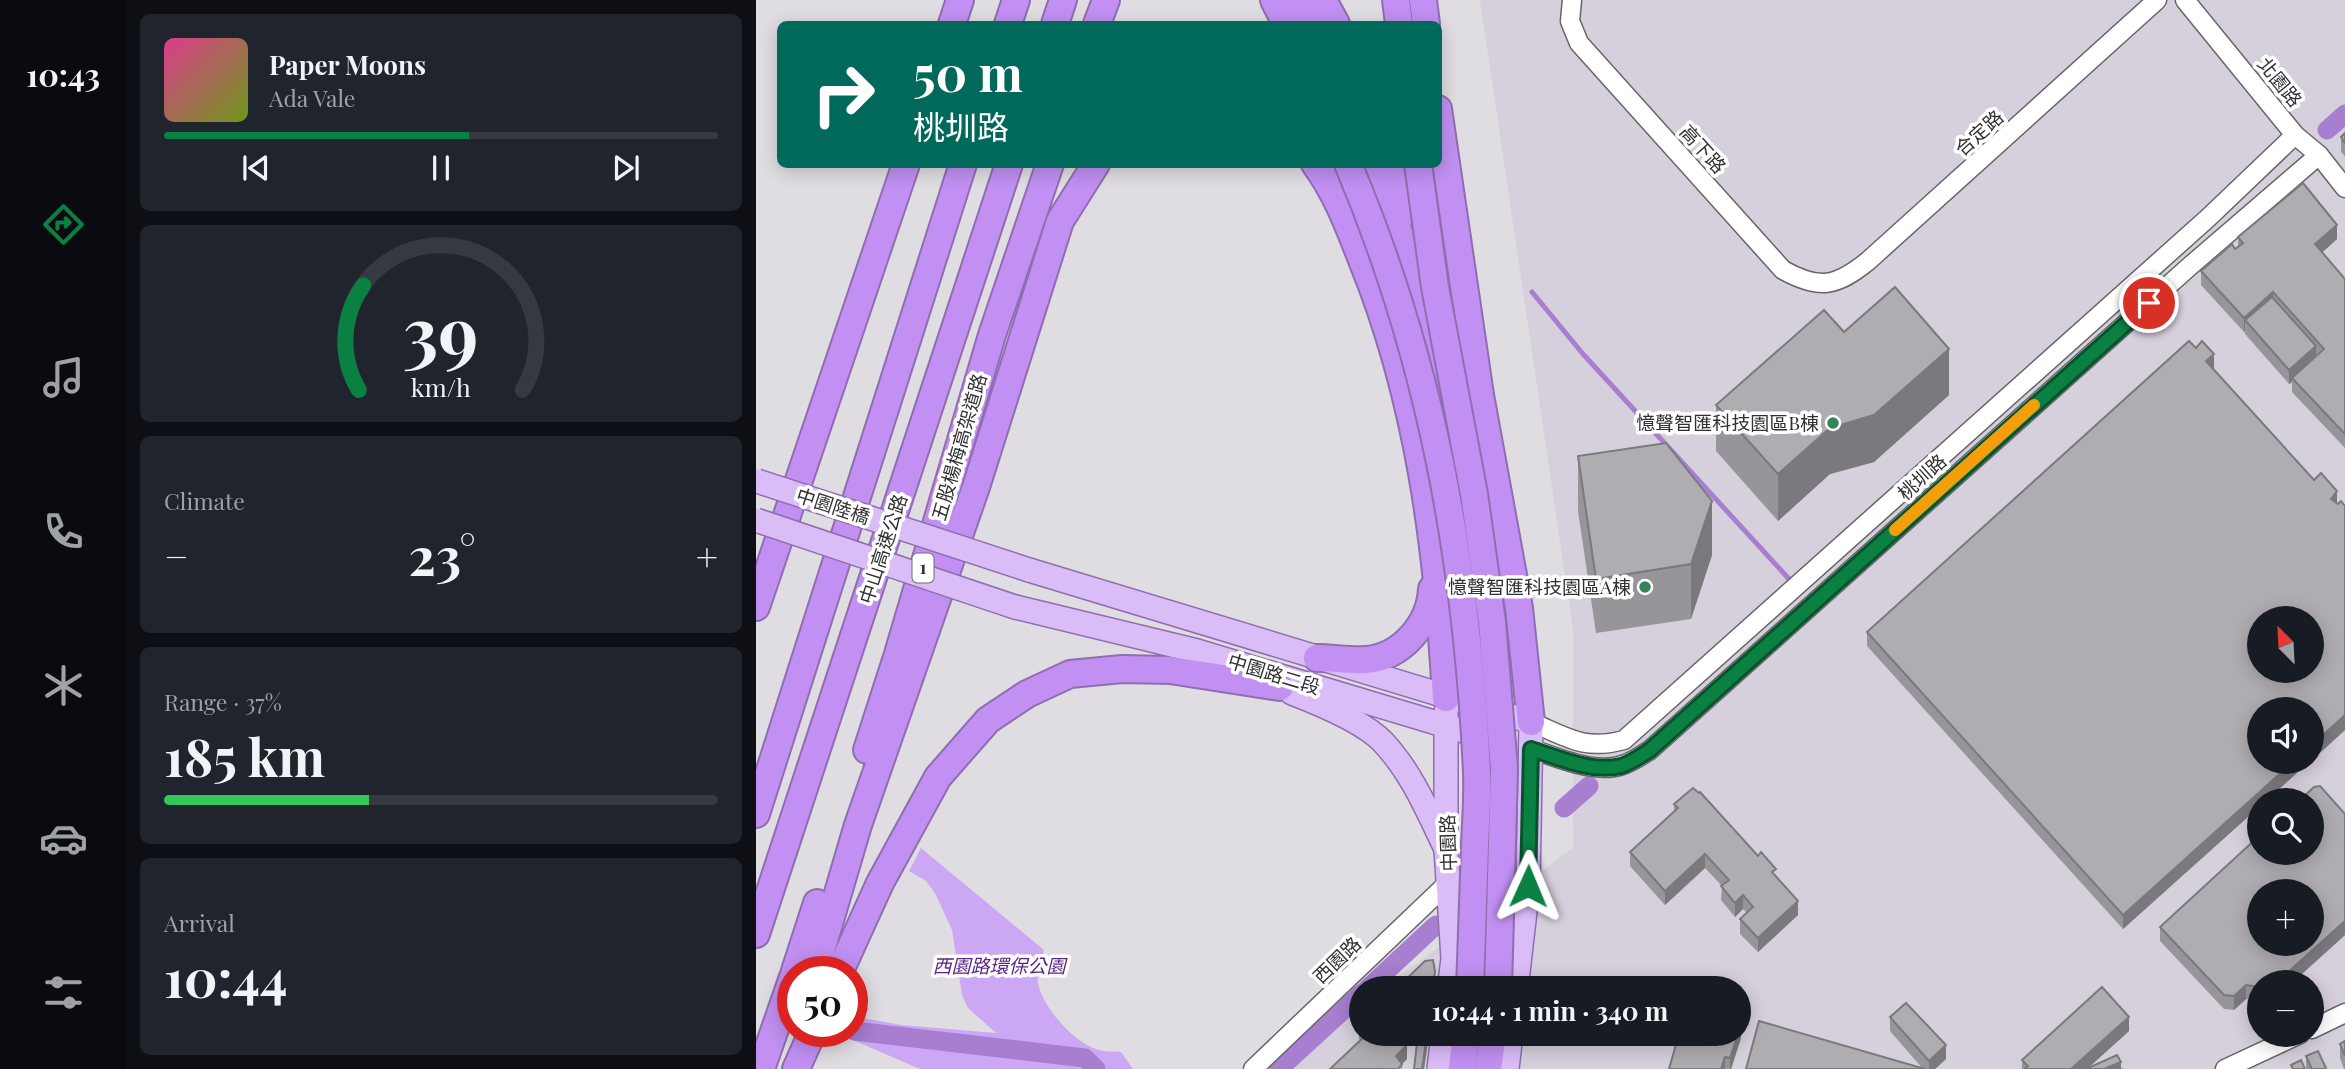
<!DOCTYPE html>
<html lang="en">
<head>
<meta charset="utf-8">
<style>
  body { margin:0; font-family:"Playfair Display","Noto Sans TC",serif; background:#20242c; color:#f1f3f6; height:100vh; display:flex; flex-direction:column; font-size:26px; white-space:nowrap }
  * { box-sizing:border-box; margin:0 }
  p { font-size:23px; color:#9ea1a6 }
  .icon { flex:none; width:38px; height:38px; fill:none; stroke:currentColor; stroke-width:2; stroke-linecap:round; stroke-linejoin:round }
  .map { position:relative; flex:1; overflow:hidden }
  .drawer { display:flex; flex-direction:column; gap:14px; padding:14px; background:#0d0f14; width:630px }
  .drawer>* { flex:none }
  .banner { position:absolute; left:21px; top:21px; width:665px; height:147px; border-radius:10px; box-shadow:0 4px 18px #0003; background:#00695c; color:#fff; overflow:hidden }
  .needle { width:46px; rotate:336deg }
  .buttons { position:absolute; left:1491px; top:606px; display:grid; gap:14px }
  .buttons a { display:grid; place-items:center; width:77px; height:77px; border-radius:50%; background:#171b24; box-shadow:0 4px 18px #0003; font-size:35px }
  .speed { position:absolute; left:21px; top:956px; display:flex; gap:14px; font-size:35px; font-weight:700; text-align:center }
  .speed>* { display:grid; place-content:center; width:91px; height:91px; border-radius:50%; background:#171b24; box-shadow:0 4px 18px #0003; line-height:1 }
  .speed .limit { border:10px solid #d22; background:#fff; color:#111 }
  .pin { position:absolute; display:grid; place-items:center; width:60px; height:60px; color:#fff; margin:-30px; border:4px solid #fff; border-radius:50%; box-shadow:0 2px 7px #0007 }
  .me { position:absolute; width:77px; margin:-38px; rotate:1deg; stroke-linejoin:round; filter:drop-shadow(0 0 5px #0008) }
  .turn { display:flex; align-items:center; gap:24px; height:147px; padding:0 21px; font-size:32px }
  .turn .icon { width:91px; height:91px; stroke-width:2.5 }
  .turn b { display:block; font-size:49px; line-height:60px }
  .big { font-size:52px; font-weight:700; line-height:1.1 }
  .drawer .widget { flex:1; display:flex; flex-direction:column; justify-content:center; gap:10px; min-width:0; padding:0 24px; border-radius:10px; background:#20242c }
  .drawer .dial { align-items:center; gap:0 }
  .dial svg { height:182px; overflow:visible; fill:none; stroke:#363941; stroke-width:7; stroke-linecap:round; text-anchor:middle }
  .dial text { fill:#f1f3f6; stroke:none }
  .song { display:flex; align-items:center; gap:21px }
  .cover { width:84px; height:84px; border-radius:10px; background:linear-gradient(135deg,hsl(330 70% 55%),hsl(80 70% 35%)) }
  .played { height:7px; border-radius:4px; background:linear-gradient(90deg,#0b8043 55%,#363941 55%) }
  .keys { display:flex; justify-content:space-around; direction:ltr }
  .heat { display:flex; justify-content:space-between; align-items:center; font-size:38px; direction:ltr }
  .charge { height:10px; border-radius:5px; background:linear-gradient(90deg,#34c759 37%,#363941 0) }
  .trip { position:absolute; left:593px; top:976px; width:402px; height:70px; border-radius:35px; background:#171b24; box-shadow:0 4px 18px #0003; font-weight:700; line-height:70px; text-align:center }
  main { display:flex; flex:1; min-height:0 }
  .menu { display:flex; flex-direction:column; width:126px; justify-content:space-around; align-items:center; background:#090b0e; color:#9ea1a6 }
  .menu .icon { width:49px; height:49px }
  .menu .selected { color:#0b8043 }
  .menu b { font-size:32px; color:#f1f3f6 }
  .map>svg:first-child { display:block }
</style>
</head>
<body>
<main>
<nav class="menu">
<b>10:43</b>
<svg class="icon selected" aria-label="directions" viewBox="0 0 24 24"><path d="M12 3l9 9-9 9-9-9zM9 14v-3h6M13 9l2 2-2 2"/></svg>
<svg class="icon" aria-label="music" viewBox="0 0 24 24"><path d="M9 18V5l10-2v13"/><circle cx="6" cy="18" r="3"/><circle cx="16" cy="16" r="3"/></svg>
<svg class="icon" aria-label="phone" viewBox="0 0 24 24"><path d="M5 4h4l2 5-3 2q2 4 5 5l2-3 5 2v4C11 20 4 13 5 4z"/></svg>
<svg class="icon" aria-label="climate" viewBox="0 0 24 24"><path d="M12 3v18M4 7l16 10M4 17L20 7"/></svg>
<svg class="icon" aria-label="car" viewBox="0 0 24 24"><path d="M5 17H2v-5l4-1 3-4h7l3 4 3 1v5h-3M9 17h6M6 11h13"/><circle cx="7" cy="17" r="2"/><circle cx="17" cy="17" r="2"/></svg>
<svg class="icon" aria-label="filters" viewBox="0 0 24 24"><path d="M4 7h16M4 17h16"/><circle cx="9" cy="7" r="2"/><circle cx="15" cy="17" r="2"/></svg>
</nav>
<section class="drawer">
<div class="widget">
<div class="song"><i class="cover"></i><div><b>Paper Moons</b><p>Ada Vale</p></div></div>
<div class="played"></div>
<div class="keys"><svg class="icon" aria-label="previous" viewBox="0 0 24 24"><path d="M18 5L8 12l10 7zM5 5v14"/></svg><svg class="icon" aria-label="pause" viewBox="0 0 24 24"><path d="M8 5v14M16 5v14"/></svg><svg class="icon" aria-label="next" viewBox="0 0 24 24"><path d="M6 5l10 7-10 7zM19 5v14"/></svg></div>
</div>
<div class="widget dial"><svg viewBox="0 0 100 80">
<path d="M14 69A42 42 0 1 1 86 69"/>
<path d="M14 69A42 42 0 0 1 16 23" stroke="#0b8043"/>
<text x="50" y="56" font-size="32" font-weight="700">39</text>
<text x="50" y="72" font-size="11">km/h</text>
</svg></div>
<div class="widget"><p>Climate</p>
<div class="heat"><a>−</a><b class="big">23°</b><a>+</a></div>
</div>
<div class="widget"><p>Range · 37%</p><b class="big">185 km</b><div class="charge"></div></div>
<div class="widget"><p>Arrival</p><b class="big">10:44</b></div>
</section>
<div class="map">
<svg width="1589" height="1069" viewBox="0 0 1589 1069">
  <rect width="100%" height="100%" fill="#dfdde2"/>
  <!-- built -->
  <path fill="#d6d0dc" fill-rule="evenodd" d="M724,0h865v1069h-1073l89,-65 1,30h378v-45h-358l191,-141v-218zM1503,618h53v52h-53zM1503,709h53v52h-53zM1503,800h53v52h-53zM1503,891h53v52h-53zM1503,982h53v52h-53z"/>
  <!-- green -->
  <path fill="#cca8f4" d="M165,848l123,102c-4,12 -7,21 -6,33 4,24 37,61 61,67 7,2 15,1 22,2l12,17h-213l-88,-38h20v-15l49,9 95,8 -28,-25 -6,-13 -10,-65 -17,-37 -9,-12 -17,-10z"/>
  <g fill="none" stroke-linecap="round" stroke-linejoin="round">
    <!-- stream -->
    <path stroke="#a77ed0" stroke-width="5" d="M776,292l51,62 206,225"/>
    <!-- canal -->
    <g stroke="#a77ed0" stroke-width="19">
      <path d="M1571,130l18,-16"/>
      <path d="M808,808l25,-22"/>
      <path d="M611,989l69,-64"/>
      <path d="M98,1031l231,27 11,11"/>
      <path d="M523,1069l83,-76"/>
    </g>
    <!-- minor casing -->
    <g stroke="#676569" stroke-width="21">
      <g id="minor">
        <path d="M816,0l-2,21 9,22 204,227c36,20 53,17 85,-9l289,-261"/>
        <path d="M1429,0l110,135 24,20 26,33"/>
        <path d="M775,722c36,15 53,29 93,18l584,-522 87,-83"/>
        <path d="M775,749c27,8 66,27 94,15 9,-3 17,-9 25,-14l540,-484 129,-111"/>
        <path d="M1556,1029l33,-16"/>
        <path d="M497,1069l197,-188"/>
        <path d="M1469,1069l75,-35"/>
      </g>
    </g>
    <!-- major casing -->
    <g stroke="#8f6eaf" stroke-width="26">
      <g id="major">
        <path d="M273,570l502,152 -3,164 -12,103"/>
        <path d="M259,607l182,44 293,88"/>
        <path d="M536,693c26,10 72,29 91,49 29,31 45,70 63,107"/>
        <path d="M690,712v137l7,110 -4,30"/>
        <path d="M734,731l1,81"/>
        <path d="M683,1069l4,-35"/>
        <path d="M751,1069l4,-35"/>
      </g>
    </g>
    <!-- highway casing -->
    <g stroke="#8f6eaf" stroke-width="30">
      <g id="highway">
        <path d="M518,0l12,24"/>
        <path d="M544,0l12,24"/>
        <path d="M567,0l13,24"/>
        <path d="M640,0l3,24"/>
        <path d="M667,0l3,24"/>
        <path d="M196,24l8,-24"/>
        <path d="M252,24l8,-24"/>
        <path d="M299,24l8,-24"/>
        <path d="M341,24l9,-24"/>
        <path d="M682,109l42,286 39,213 12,114"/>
        <path d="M559,164c22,30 34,63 47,96 57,140 76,288 84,438"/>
        <path d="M619,164c40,102 62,210 81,317"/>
        <path d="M645,164l18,50"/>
        <path d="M0,607l150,-443"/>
        <path d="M561,658c16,0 33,3 49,2 36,-3 64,-36 66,-71"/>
        <path d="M111,750l31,-96 94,-319 58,-171"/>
        <path d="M0,814l207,-650"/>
        <path d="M0,934l253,-770"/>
        <path d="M39,971l22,-68"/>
        <path d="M59,971l43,-146 118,-338 84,-266 36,-57"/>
        <path d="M84,971l40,-88 58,-106 50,-57 39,-26 43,-20 52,-5 48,1 110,17"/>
        <path d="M5,1069l32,-92"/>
        <path d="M40,1069l17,-38"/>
        <path d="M706,1069l4,-35"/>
        <path d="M732,1069l5,-35"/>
      </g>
    </g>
    <!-- minor -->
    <use href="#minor" stroke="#fff" stroke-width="18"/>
    <!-- major -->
    <use href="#major" stroke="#dabcf7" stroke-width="23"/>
    <!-- highway -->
    <use href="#highway" stroke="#c190f2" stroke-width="26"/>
    <!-- major-bridge casing -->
    <g stroke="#8f6eaf" stroke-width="26" stroke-linecap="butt">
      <g id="major-bridge">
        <path d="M1,481l272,89"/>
        <path d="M0,520l259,87"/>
      </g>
    </g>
    <!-- highway-bridge casing -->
    <g stroke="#8f6eaf" stroke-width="30" stroke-linecap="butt">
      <g id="highway-bridge">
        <path d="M592,164c83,196 119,396 129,608 1,24 -1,49 -2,74 -2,48 -3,95 -5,143"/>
        <path d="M662,164l17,123 39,207 18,128 12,146 -6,221"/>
      </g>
    </g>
    <!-- major-bridge -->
    <use href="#major-bridge" stroke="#dabcf7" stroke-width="23"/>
    <!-- highway-bridge -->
    <use href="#highway-bridge" stroke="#c190f2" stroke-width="26"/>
  </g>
  <!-- wall -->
  <g fill="#969599">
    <path d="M1589,133v24l-4,-6v-14z"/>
    <path d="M1482,237l99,2 -15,13 23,27v169l-53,-56v-10l-3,2 -44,-50v-3l-1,1 -43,-47v-14l37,-24z"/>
    <path d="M1088,332l105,63 -75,67 -44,12 -52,47 -62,-70v-46z"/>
    <path d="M1458,369l100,111 23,24 8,2v224l-33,30v-51l-53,52h51l-43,39h-8v7l-136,122 -256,-283v-14z"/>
    <path d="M822,456l134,99 -21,64 -95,14 -18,-122z"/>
    <path d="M918,804l102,72 22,39 -40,37 -18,-18v-15l7,-6 -4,-4 -8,8 -14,-17 1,-14 -17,-18 -40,37 -35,-39v-14l44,-41z"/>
    <path d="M1589,814v121l-52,47h-34v19l-13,-2 -12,11 -10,-1 -64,-68v-14z"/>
    <path d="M1134,1017l56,42 -11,10h-189h177l-33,-38z"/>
    <path d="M606,1023v11h67l-5,35h-10l3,-28 -10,5v13l-5,5v5l-43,-30v-14z"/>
    <path d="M1373,1031l-41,37h33l4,1h-103v-9z"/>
    <path d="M985,1038l-10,31h-62z"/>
    <path d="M1589,1041v28h-1l-4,-11v-14z"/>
    <path d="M1550,1056l20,13h-20z"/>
  </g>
  <!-- shaded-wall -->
  <g fill="#7a797d">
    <path d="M1581,225v14l-22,20v-15z"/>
    <path d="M1517,292v14l-28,14v11l-1,1v-14z"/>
    <path d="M1560,346v14l-24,18v4l-3,2v-14z"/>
    <path d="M1193,349v46l-75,67 -44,12 -52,47v-47l52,-46z"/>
    <path d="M1458,354v15l-8,6v-14z"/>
    <path d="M1581,491v14l-6,-6z"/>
    <path d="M956,501v54l-21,64v-55z"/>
    <path d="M1589,715v15l-33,30v-15z"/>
    <path d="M1538,761h16l-43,39h-8v7l-136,122v-14z"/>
    <path d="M949,854v14l-40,37v-14z"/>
    <path d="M987,895v14l-8,8v-14z"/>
    <path d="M1042,901v14l-40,37v-14z"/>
    <path d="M1589,921v14l-52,47h-16z"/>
    <path d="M1490,985v14l-12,11v-14z"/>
    <path d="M1373,1017v14l-42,38h-16z"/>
    <path d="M985,1024v14l-10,31h-1v-11l8,-24h2z"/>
    <path d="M649,1034h13v7l-11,5v13l-10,10 -1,-13z"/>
    <path d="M671,1034h2l-5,35h-2z"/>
    <path d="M1190,1045v14l-11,10h-6v-8z"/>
    <path d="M969,1057v12h-4z"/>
    <path d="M1365,1062v7h-17z"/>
  </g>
  <!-- building -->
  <g fill="#afadb2" stroke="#7a797d" stroke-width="2" fill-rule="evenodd">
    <path d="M1589,133v10l-4,-6z"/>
    <path d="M1547,183l34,42 -22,19 30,35v155l-53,-56 32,-29 -51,-57 -29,26 -43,-47 31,-27 3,5 8,-6 -5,-6z"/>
    <path d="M1139,287l54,62 -75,66 -44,13 -52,46 -62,-69 108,-95 20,22z"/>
    <path d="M1516,297l44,49 -27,24 -44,-50z"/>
    <path d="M1433,341l7,7 6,-7 12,13 -8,7 108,119 7,-7 16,18 -6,8 7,5 3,-3 4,5v209l-33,30v-36h-53v52h35l-171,154 -256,-283zM1503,618h53v52h-53z"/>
    <path d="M910,443l46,58 -21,63 -95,15 -18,-123z"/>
    <path d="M1564,786l25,28v107l-67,60 -19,1v5l-13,-2 -12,11 -10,-1 -64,-68 99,-91v16h53v-52h-12l14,-13zM1503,891h53v52h-53z"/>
    <path d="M937,788l6,5 1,-1 58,64 3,-4 15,17 -4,3 26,29 -40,37 -18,-19 13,-12 -10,-12 -8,8 -14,-17 8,-6 -24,-26 -40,37 -35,-39 48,-44 -4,-4z"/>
    <path d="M677,960l2,11 -2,18h-37l29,-28z"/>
    <path d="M1346,987l27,30 -58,52h-46l3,-3 -6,-6z"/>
    <path d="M1150,1003l40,42 -17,16 -39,-44z"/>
    <path d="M1003,1021l166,48h-179z"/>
    <path d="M611,1034h38l2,11 -11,11 6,8 -4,5h-68z"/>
    <path d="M662,1034h9l-5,35h-8z"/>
    <path d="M923,1034h59l-8,24 -5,-1 -4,12h-52z"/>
    <path d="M1589,1041v15l-5,-12z"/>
    <path d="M1562,1051l8,17 -2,1h-12l-6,-13z"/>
    <path d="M1361,1055l4,7 -17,7h-18z"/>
    <path d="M1545,1060l4,9h-12l-2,-4z"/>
  </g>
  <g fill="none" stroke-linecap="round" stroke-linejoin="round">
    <!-- route casing -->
    <g stroke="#07532c" stroke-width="18">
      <path id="route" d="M772,886l3,-137c28,9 61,24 90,17 10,-3 21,-11 29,-16l499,-447"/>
    </g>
    <!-- route -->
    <use href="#route" stroke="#0b8043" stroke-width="12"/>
    <!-- slow -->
    <path stroke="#f59e0b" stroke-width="12" d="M1139,530l139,-125"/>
  </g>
  <!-- markers -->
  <g fill="#338659" stroke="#fff" stroke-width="2.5">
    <circle cx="1077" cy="423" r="7"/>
    <circle cx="889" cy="587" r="7"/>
  </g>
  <g text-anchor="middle" stroke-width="7" stroke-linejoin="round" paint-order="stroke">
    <!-- shield labels -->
    <rect fill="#fff" stroke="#6f6e70" stroke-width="2" x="156.5" y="553.5" width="21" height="29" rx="5"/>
    <g font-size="18" font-weight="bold" fill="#313032">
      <text x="167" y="574">1</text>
    </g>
    <!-- street labels -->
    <g font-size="19" fill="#313032" stroke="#fff">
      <text transform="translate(1524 82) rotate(51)" y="7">北園路</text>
      <text transform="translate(1223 133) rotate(-42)" y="7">合定路</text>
      <text transform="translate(947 149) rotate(48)" y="7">高下路</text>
      <text transform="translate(203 447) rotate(-74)" y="7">五股楊梅高架道路</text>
      <text transform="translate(1166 477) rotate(-42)" y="7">桃圳路</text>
      <text transform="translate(77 506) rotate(18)" y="7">中園陸橋</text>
      <text transform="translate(127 549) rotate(-72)" y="7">中山高速公路</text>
      <text transform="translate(518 674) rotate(17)" y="7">中園路二段</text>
      <text transform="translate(692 843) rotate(-92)" y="7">中園路</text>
      <text transform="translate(581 960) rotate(-44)" y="7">西園路</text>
    </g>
    <!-- poi labels -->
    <g font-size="19" fill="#313032" stroke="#fff" text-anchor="end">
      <text x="1063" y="430">憶聲智匯科技園區B棟</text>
      <text x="875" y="594">憶聲智匯科技園區A棟</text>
    </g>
    <!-- park labels -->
    <g font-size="19" font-style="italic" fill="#5a2385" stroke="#fff">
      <text x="243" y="973">西園路環保公園</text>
    </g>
  </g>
</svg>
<div class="buttons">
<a><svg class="needle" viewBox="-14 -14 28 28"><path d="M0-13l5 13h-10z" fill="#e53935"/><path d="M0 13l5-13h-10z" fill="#9ea1a6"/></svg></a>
<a><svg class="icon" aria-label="sound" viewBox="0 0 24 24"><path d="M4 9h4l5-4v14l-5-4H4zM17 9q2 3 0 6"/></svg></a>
<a><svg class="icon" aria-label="search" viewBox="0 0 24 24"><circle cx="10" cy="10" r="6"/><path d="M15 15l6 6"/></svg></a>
<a>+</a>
<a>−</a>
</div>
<div class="speed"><div class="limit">50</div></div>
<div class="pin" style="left:1393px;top:303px;background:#d93025"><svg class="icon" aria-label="arrive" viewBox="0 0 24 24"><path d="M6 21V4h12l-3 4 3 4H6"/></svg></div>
<svg class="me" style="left:772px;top:886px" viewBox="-20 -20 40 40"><path d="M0-17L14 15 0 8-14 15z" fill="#0b8043" stroke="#fff" stroke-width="4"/></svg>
<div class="trip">10:44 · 1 min · 340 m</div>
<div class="banner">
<div class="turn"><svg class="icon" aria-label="right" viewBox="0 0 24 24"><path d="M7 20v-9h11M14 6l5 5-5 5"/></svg><div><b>50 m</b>桃圳路</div></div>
</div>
</div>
</main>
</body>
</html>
